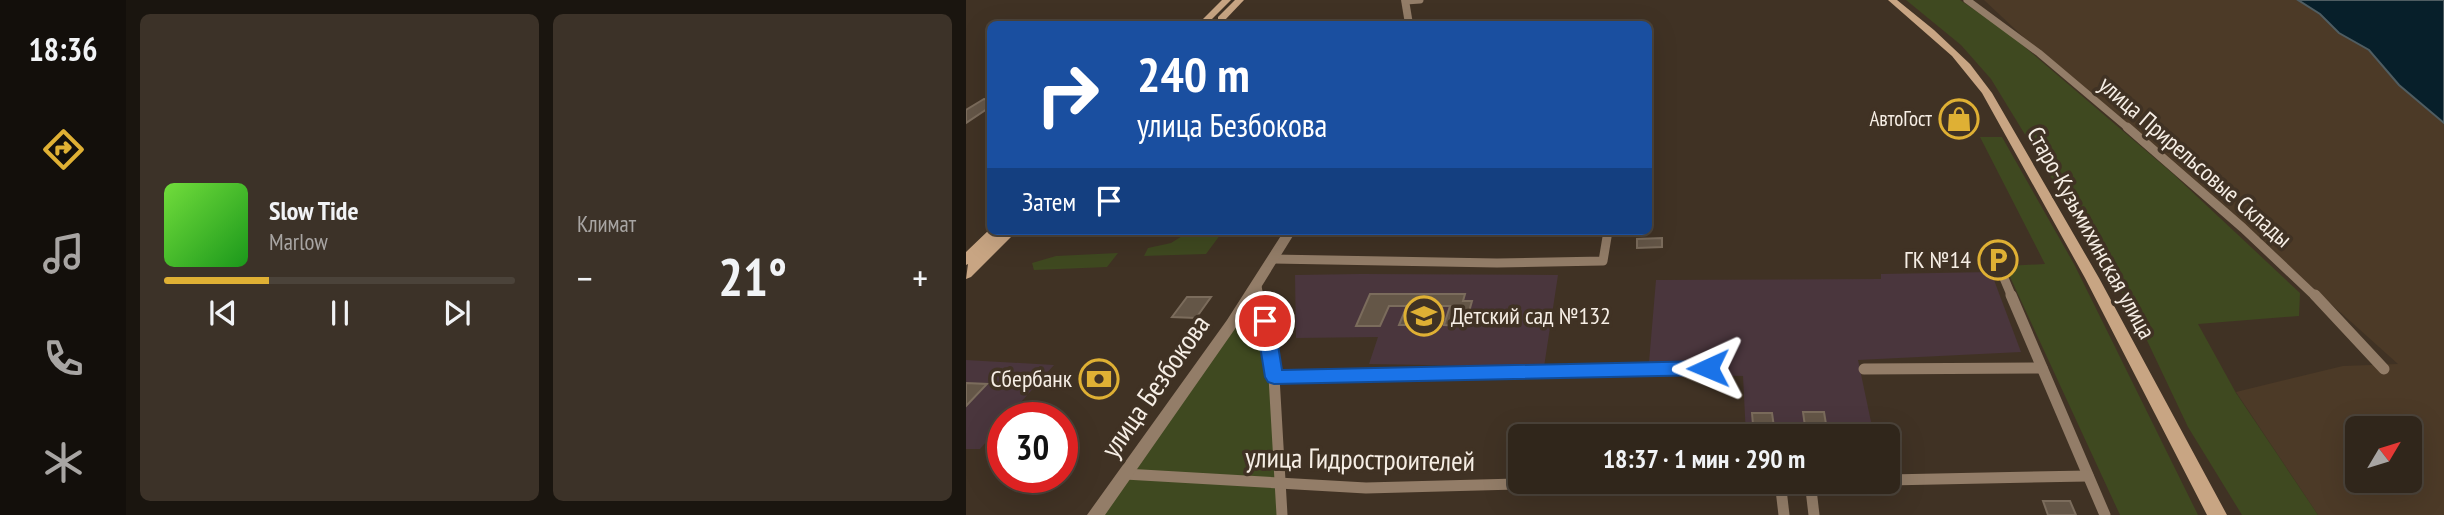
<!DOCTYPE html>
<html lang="ru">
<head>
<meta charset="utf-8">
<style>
  body { margin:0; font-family:"PT Sans Narrow",sans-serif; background:#3c3228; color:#f1f3f6; height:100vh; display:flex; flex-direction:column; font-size:26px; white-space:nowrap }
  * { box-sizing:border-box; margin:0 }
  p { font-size:23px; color:#a8a5a3 }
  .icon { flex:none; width:38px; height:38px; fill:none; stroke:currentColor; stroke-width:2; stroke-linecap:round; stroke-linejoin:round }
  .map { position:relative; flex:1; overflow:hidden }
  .details { display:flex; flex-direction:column; gap:14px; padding:14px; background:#1a150f; width:840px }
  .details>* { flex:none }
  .hud { position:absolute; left:21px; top:21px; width:665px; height:214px; border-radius:10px; box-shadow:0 7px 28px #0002,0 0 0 2px #4b433a; background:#1a4fa0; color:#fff; overflow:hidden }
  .needle { width:46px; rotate:52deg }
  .controls { position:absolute; left:1379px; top:416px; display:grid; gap:14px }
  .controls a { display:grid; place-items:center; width:77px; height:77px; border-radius:10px; background:#30261b; box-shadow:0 7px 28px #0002,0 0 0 2px #4b433a; font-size:35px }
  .speed { position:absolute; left:21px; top:402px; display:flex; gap:14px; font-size:35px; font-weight:700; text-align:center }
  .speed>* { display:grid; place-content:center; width:91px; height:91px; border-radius:50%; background:#30261b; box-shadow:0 7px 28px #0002,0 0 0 2px #4b433a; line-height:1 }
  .speed .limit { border:10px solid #d22; background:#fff; color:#111 }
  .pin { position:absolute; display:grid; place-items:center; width:60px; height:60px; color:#fff; margin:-30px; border:4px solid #fff; border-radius:50%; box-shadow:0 2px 7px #0007 }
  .me { position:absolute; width:77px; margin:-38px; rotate:269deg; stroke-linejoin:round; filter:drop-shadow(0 0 5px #0008) }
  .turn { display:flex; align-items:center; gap:24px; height:147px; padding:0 35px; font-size:32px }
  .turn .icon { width:91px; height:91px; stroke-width:2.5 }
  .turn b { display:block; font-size:49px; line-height:60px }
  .then { display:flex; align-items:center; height:66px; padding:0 35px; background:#0003; gap:14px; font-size:26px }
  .big { font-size:52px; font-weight:700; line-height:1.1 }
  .details .tile { flex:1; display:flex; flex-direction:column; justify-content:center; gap:10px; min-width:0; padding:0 24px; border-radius:10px; background:#3c3228 }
  .song { display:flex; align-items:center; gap:21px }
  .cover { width:84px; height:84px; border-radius:10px; background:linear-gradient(135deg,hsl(100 70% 55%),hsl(120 70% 35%)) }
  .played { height:7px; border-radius:4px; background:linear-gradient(90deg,#dfb034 30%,#4b433a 30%) }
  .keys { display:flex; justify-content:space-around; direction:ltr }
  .heat { display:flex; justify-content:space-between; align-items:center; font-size:38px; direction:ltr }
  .details .tiles { flex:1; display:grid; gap:14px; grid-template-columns:repeat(2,1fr) }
  .trip { position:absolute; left:542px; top:424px; width:392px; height:70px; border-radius:10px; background:#30261b; box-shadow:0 7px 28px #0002,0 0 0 2px #4b433a; font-weight:700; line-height:70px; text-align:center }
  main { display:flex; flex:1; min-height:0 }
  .dock { display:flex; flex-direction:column; width:126px; justify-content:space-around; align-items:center; background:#130f0b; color:#a8a5a3 }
  .dock .icon { width:49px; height:49px }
  .dock .current { color:#dfb034 }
  .dock b { font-size:32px; color:#f1f3f6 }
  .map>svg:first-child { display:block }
</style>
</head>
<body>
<main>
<nav class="dock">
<b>18:36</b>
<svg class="icon current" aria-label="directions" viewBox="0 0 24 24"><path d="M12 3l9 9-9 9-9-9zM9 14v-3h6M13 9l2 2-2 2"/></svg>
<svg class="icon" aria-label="music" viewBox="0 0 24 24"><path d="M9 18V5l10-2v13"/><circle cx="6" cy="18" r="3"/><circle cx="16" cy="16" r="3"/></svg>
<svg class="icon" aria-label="phone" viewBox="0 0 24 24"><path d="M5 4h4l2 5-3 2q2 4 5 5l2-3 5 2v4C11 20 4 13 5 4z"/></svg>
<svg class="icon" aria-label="climate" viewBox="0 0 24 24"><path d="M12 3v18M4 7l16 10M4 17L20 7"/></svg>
</nav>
<section class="details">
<div class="tiles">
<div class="tile">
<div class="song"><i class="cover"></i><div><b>Slow Tide</b><p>Marlow</p></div></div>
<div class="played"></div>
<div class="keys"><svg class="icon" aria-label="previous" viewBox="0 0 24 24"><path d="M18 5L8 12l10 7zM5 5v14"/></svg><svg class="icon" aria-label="pause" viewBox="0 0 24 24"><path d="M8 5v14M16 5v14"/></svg><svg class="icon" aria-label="next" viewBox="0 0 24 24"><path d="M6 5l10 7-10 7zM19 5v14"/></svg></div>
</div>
<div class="tile"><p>Климат</p>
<div class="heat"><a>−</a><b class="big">21°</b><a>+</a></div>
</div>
</div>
</section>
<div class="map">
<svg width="1478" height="515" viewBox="0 0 1478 515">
  <rect width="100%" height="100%" fill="#403224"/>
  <!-- built -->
  <path fill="#4c3a27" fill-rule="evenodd" d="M1018,0h314l22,14 19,19 30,17 30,35 45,38v392h-126l-82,-123 107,-26 55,-2 -223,-200 -141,-117zM1391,429h53v52h-53z"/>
  <!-- education -->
  <g fill="#4a363d">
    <path d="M1025,272l30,80 -163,8 16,76h-128l-3,-60 -95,-2 8,-94 225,-1v-5z"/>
    <path d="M395,274l197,1 -14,92 -175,-3 9,-27 -82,1 -1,-63z"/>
    <path d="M0,360l88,5 -47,53h-4v5l-23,26h-14z"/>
  </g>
  <!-- green -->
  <g fill="#3f4920">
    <path d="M940,0h54l46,31 166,142 128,120 -1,23 -101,8 38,69 82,122h-76l-54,-88 -54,-114 -143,-234 -30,-34z"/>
    <path d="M1014,137h22l72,127 124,251h-78l-115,-249 40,-2z"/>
    <path d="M257,231l-17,23 -62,2 4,-8 23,-5 16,-10z"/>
    <path d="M152,253l-11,14 -73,3 -2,-7 24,-7z"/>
    <path d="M291,286l8,35 18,194h-188z"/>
  </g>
  <!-- water -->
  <path fill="#071f2a" stroke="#4f5d62" stroke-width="2" d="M1332,0h146v123l-45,-38 -30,-35 -30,-17 -19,-19z"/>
  <!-- building -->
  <g fill="#645647" stroke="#7b6c5c" stroke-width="2">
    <path d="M18,99l6,1v7l-24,16v-13z"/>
    <path d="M980,112h18l7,12 -19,1z"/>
    <path d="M696,238v9l-25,1v-9z"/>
    <path d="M404,294h95l-2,7h9l-7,25 -21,-1 6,-19h-18l-8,19h-25l8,-19h-18l-9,20h-24z"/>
    <path d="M221,297h24l-15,21 -24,-1z"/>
    <path d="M0,383l21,1 -21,22z"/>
    <path d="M837,412h21l4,24h-74l-2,-23h20l2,14 31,-1z"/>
    <path d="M1077,501h27l6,14h-28z"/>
  </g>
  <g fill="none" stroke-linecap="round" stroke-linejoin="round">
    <!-- minor-far2 -->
    <g stroke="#937d68" stroke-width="7">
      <path d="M1001,0l72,53 90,76"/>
      <path d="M440,1l14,-1"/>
    </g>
    <!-- minor-far1 -->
    <g stroke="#937d68" stroke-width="9">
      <path d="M1161,127l116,101 73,69"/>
      <path d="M307,259l224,4 106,-2 5,-30"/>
      <path d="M1032,264l14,33"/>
      <path d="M291,286l2,11"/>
    </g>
    <!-- minor -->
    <g stroke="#937d68" stroke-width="11">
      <path d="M293,295l15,82 8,138"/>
      <path d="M1045,295l94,220"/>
      <path d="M1349,295l69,74"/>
      <path d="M898,369l178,-1"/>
      <path d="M308,377l434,-9"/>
      <path d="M159,474l241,14 270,-7"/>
      <path d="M922,480l200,-4"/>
      <path d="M814,481l4,34"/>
      <path d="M844,481l4,34"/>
    </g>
    <!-- tertiary -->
    <g fill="#937d68" fill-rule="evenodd">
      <path d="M435,0h8l4,24h-8z"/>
      <path d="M318,231h12l-59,95 -132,189h-18l140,-195z"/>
    </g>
    <!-- secondary -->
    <g fill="#c8a583" fill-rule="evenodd">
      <path d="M256,0h9l-24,24h-9z"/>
      <path d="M269,0h9l-20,21h-6v-4z"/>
      <path d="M922,0h9l37,30 36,34 22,29 107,185 128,237h-20l-122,-237 -103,-185 -30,-37z"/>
      <path d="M24,229v2h27l-46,46 -5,2 2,-15 -2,1v-13z"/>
    </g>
  </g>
  <!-- route -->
  <path fill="#1a73e8" stroke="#114b97" stroke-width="2" d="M299,315l9,6 8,49 426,-9 7,2 3,5 -3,5 -7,2 -434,9 -6,-2 -3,-5 -9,-56z"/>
  <!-- icons -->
  <defs>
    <g id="shop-ring" transform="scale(2.0125)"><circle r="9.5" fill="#403224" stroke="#dfb034" stroke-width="1.5"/><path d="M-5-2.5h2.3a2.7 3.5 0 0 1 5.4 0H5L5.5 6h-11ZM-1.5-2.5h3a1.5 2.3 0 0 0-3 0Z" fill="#dfb034"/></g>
    <g id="parking-ring" transform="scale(2.0125)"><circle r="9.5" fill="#403224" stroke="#dfb034" stroke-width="1.5"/><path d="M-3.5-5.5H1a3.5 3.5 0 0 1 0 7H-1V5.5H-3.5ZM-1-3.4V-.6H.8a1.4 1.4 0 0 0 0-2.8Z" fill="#dfb034"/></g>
    <g id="school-ring" transform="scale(2.0125)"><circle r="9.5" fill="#403224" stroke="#dfb034" stroke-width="1.5"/><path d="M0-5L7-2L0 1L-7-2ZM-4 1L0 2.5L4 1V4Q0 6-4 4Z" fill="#dfb034"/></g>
    <g id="bank-ring" transform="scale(2.0125)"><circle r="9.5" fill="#403224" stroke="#dfb034" stroke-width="1.5"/><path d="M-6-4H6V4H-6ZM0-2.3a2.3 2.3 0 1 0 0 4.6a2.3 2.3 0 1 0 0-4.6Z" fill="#dfb034"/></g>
  </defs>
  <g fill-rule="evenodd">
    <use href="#shop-ring" x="993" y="119"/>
    <use href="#parking-ring" x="1032" y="260"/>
    <use href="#school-ring" x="458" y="316"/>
    <use href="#bank-ring" x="133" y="379"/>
  </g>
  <g text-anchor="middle" stroke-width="7" stroke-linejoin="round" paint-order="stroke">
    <!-- far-poi labels -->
    <g font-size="21" fill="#f6eee5" stroke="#403224" text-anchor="end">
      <text x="966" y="126">АвтоГост</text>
    </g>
    <!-- street labels -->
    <g font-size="24" fill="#f6eee5" stroke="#403224">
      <text transform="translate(1229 162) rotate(41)" y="8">улица Прирельсовые Склады</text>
      <text transform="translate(1125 233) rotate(61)" y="8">Старо-Кузьмихинская улица</text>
    </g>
    <!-- poi labels -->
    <g font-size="24" fill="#f6eee5" stroke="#403224" text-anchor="end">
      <text x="1005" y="268">ГК №14</text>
      <text x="485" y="324" text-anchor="start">Детский сад №132</text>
      <text x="106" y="387">Сбербанк</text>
    </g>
    <!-- near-street labels -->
    <g font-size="28" fill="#f6eee5" stroke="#403224">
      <text transform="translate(189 386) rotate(-55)" y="10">улица Безбокова</text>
      <text transform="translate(394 459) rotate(1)" y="10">улица Гидростроителей</text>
    </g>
  </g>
</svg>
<div class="controls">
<a><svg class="needle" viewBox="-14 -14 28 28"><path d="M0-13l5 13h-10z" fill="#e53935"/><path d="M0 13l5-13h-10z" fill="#a8a5a3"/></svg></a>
</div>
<div class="speed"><div class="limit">30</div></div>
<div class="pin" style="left:299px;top:321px;background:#d93025"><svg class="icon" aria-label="arrive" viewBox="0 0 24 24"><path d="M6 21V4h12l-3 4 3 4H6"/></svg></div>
<svg class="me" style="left:742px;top:368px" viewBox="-20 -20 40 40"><path d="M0-17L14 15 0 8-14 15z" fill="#1a73e8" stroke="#fff" stroke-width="4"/></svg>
<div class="trip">18:37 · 1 мин · 290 m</div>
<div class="hud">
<div class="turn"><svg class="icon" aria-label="right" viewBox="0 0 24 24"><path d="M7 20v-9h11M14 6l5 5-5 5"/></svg><div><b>240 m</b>улица Безбокова</div></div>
<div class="then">Затем<svg class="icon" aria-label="arrive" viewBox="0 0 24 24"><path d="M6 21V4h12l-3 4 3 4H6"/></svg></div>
</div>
</div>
</main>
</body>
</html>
